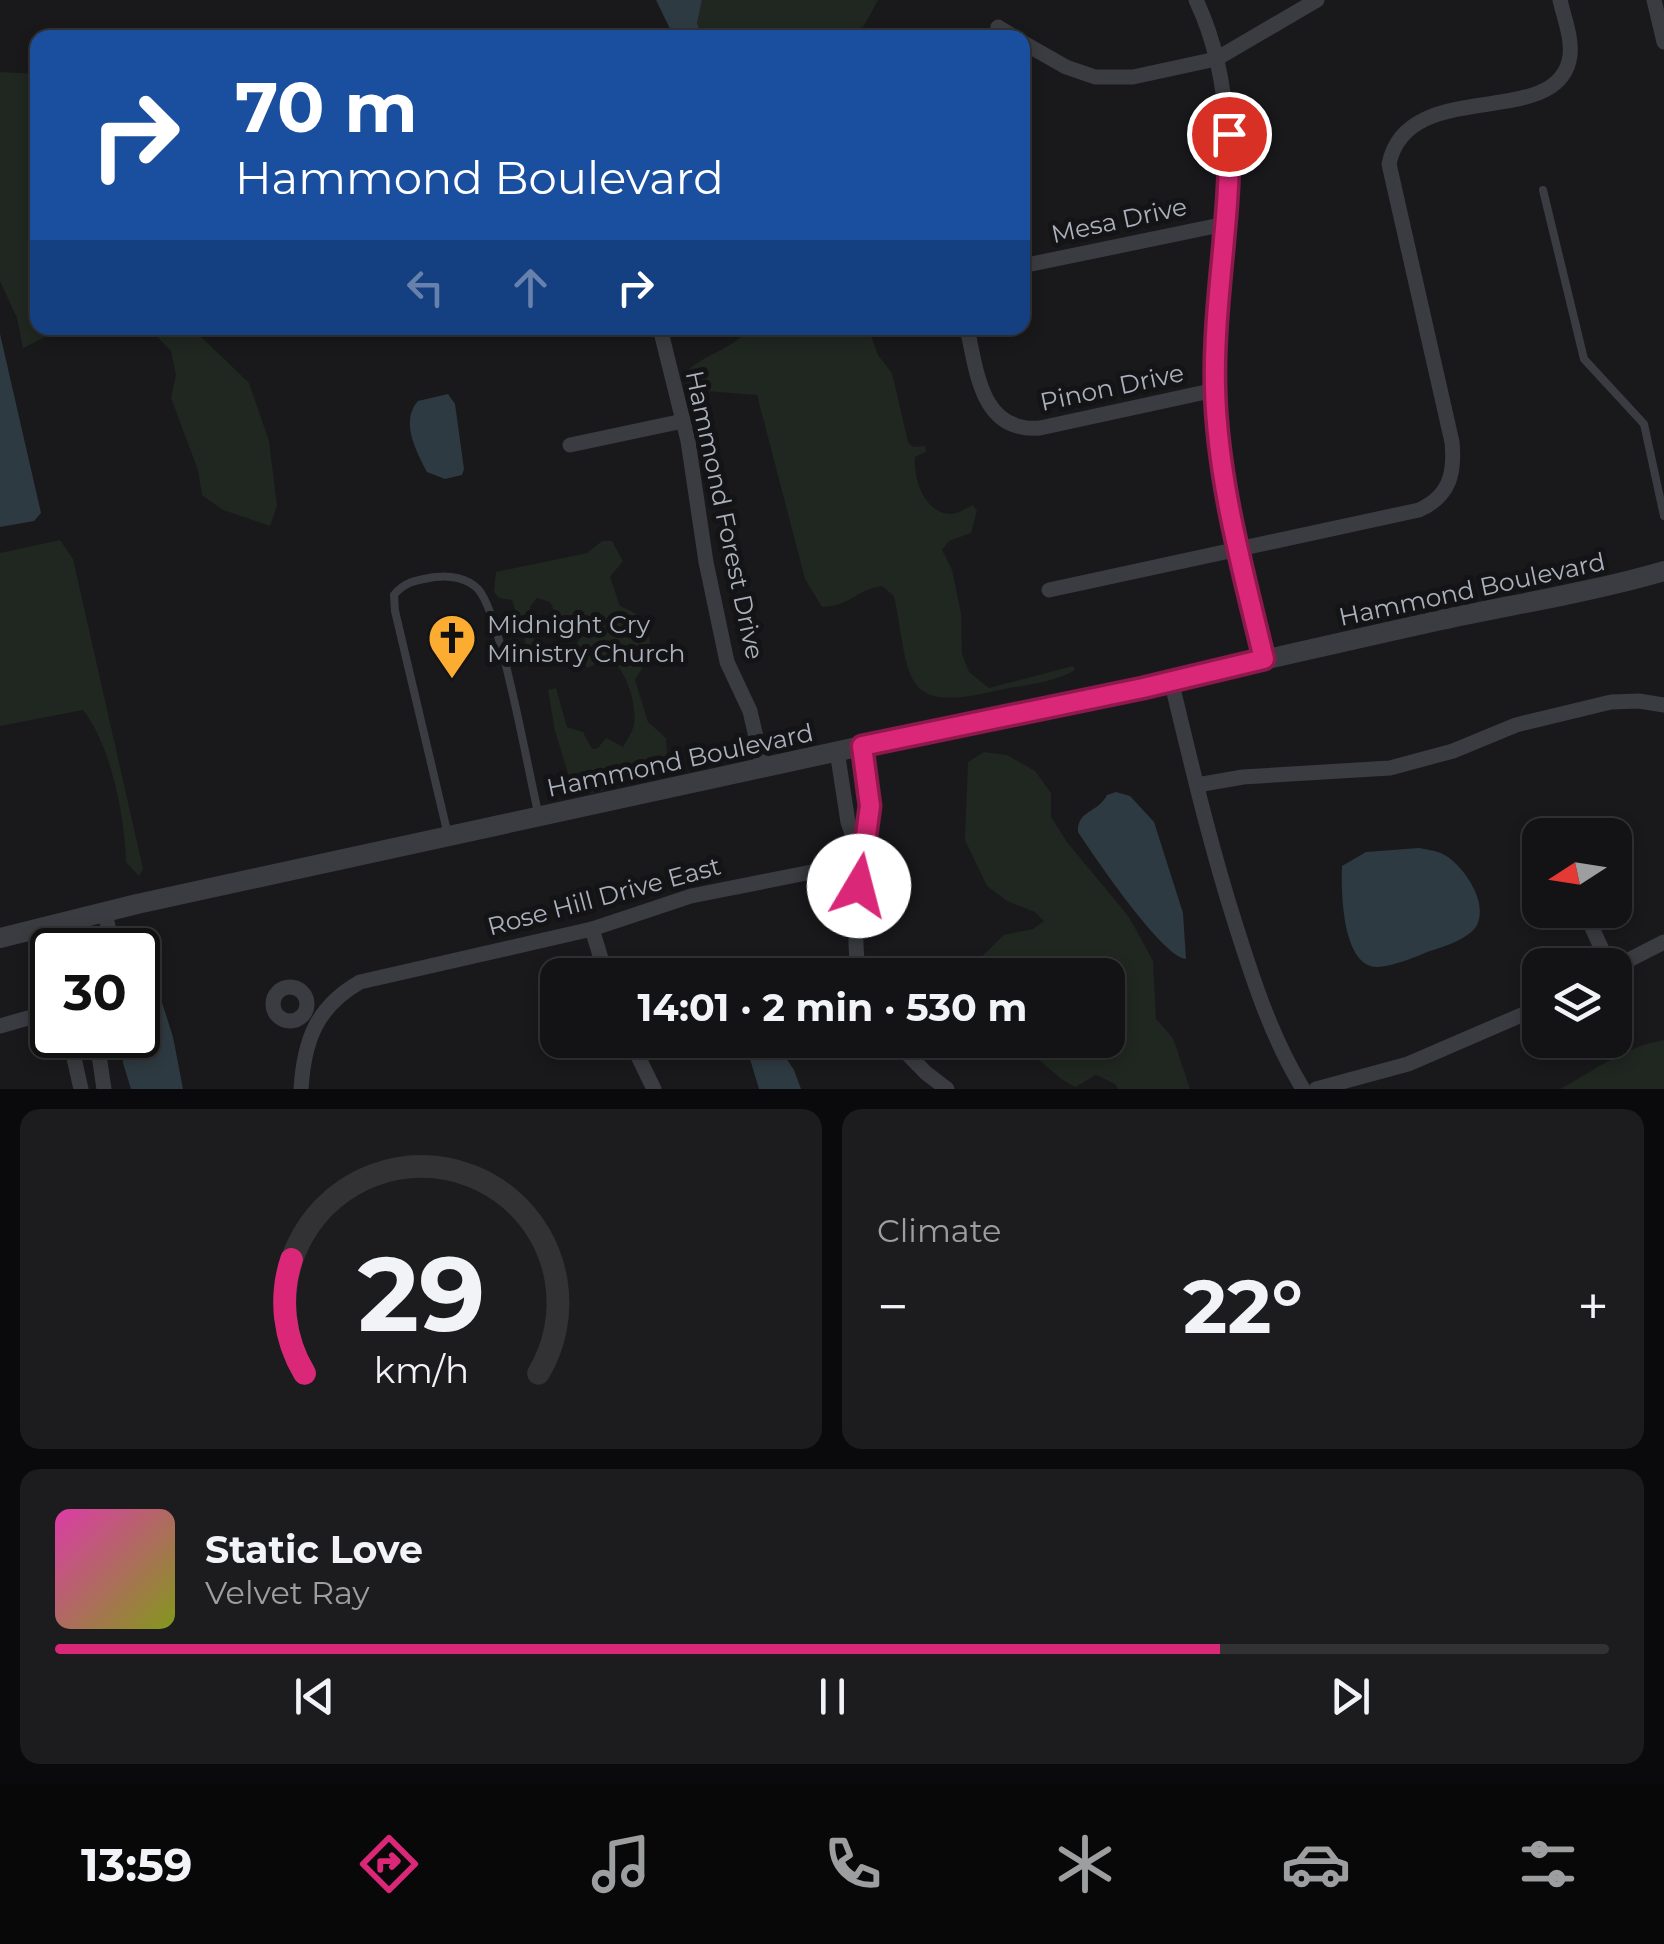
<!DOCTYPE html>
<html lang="en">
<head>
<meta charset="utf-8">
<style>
  body { margin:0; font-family:Montserrat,sans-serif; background:#1c1c1e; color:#f1f3f6; height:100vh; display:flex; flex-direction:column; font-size:38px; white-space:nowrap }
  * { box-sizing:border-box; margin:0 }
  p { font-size:32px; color:#9d9ea0 }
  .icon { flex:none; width:55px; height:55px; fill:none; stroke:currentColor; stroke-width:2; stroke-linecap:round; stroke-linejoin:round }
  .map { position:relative; height:1089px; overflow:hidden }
  .drawer { display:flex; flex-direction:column; gap:20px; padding:20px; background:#0a0a0c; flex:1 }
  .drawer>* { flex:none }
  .banner { position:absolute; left:30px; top:30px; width:1000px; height:305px; border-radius:20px; box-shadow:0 5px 15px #0003,0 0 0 2px #323234; background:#1a4fa0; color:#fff; overflow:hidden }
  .needle { width:65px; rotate:258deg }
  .buttons { position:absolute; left:1522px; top:818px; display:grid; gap:20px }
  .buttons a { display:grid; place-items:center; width:110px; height:110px; border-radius:20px; background:#131315; box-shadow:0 5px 15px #0003,0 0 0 2px #323234; font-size:50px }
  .speed { position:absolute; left:30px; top:928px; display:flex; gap:20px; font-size:50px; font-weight:700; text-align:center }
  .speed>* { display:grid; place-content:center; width:130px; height:130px; border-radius:50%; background:#131315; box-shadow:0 5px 15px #0003,0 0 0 2px #323234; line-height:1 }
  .speed .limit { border:5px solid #111; border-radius:15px; background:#fff; color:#111 }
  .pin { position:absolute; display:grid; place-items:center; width:85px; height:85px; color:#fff; margin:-42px; border:5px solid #fff; border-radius:50%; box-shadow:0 2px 10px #0007 }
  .me { position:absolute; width:110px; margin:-55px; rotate:8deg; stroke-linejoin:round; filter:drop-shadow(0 0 8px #0008) }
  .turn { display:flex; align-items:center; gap:35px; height:210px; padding:0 40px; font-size:45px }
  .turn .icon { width:130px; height:130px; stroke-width:2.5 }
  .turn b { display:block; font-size:70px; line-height:85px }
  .lanes { display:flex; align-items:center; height:95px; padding:0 40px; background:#0003; justify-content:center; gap:50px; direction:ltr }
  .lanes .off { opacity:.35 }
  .big { font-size:75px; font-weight:700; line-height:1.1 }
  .drawer .widget { flex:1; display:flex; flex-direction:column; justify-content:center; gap:15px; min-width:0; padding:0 35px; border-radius:20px; background:#1c1c1e }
  .drawer .dial { align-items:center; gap:0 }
  .dial svg { height:260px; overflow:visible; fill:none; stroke:#323234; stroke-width:7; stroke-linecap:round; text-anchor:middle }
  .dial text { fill:#f1f3f6; stroke:none }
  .song { display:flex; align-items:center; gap:30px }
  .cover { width:120px; height:120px; border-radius:15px; background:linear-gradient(135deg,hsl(320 70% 55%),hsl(70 70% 35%)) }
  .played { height:10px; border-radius:5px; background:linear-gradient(90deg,#db2777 75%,#323234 75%) }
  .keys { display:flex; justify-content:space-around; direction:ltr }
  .heat { display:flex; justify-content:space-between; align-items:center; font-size:55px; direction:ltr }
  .drawer .tiles { flex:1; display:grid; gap:20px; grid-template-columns:1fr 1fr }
  .widget:last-child { grid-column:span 2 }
  .trip { position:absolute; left:540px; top:958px; width:585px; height:100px; border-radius:20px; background:#131315; box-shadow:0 5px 15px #0003,0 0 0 2px #323234; font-weight:700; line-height:100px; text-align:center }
  .tab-bar { display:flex; height:160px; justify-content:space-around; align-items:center; background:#080808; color:#9d9ea0 }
  .tab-bar .icon { width:70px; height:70px }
  .tab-bar .current { color:#db2777 }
  .tab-bar b { font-size:45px; color:#f1f3f6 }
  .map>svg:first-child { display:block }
</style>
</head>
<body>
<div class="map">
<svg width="1664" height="1089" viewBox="0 0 1664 1089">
  <rect width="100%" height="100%" fill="#19191c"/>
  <!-- green -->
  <g fill="#1f2720">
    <path d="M702,0h176l-14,26 -21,11h-141l-5,-14z"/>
    <path d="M0,72l37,2 1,254h25l-40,20 -6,-30 -17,-37z"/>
    <path d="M149,328h43l57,55 20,58 8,65 -7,20 -47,-16 -21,-15 -4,-25 -27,-72 5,-23 -5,-24z"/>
    <path d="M749,328h119l10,27 14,18 16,69 5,5 12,-1 1,6 -11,5c-2,20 9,57 36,57 7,0 15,-6 22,-9l4,6 -6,22 -22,8 -7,9 10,20 9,43 1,41 7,18 20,16 84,-22 2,4c-21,13 -52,15 -76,20 -101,25 -88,-13 -105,-94l-12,-10c-27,4 -31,20 -60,21l-17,-28 -48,-184 -64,-5 -6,-4 -2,-13c20,-20 46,-22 64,-45z"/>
    <path d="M60,540l13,19 70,310 -4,7 -13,-14c-1,-45 -15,-117 -43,-152l-83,16v-173z"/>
    <path d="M602,541h10l11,20 -13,16 10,29c28,12 26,17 32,46l-17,28 13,42 18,16 1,18 -12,6 -3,16 -64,16 -14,-4 -3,-7 -16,-52 -7,-41 8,-2 11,39 16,5 9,17 6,-1 8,-10 17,9c4,-7 9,-14 11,-23 3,-20 -8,-56 -26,-67l-20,11 -10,-8 -3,-12 11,-21 -9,-8 -12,1 -10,-8 -5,-10 -13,-4 -7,9 4,37 -7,4 -15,-48 -13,-2 -5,-6 2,-20 91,-19z"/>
    <path d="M984,752l23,3 28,16 16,22v24l16,25 62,75 24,44 3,58 17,19 17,51h-72l-3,-5 -19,-9 -21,12 -15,-9 -44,-38h92v-65l-165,-1 14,-10 20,-3 27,-26 29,-6 11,-8 -9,-9 -28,-11 -20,-15 -22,-46 3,-78z"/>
    <path d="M1664,1040v49h-104c38,-20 61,-41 104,-49z"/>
  </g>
  <!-- water -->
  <g fill="#2e3a41">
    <path d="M656,0h46l-5,23 5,14h-28z"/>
    <path d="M0,334l41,179 -7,8 -34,6z"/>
    <path d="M448,394l7,10 9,65 -2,6 -17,4 -18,-7c-11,-21 -27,-51 -9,-71z"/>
    <path d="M1116,792l14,4 24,26 29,91 3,46c-24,-2 -92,-103 -108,-127 -1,-22 20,-19 29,-37z"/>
    <path d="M1419,848c11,2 20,3 29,9 18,13 40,46 29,68 -7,13 -33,22 -47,26 -15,6 -36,15 -52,16 -36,1 -37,-76 -36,-101l24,-14z"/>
    <path d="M153,974l20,63 10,52h-52l-8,-26 2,-28h13v-27z"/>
    <path d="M739,1040h35l20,30 7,19h-42l-9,-30z"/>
  </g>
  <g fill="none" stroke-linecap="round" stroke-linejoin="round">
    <!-- service -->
    <g stroke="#3a3c41" stroke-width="8">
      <path d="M1543,190l41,169 60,65 20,92"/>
      <path d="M448,835l-53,-224 -1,-16c11,-14 24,-15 41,-18 15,-2 32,1 43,12 23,25 50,182 60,223"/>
    </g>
    <!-- minor -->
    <g stroke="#3a3c41" stroke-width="15">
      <path d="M1196,0c59,125 16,259 19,390 3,91 28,182 49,269"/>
      <path d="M1654,0l10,42"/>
      <path d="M998,27l18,11"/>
      <path d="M1022,42l44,25 29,10h38l83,-18 101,-59"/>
      <path d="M1022,266l203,-42"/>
      <path d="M660,328l28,113 18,121 21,100 23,49 13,56"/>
      <path d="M967,328c10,44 14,105 73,100l175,-38"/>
      <path d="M570,445l113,-24"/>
      <path d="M1049,590l370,-80c31,-14 36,-37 33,-68l-63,-278c18,-88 163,-34 180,-103 5,-19 -5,-43 -9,-61"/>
      <path d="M1171,680c20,83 39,165 65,246 18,57 36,112 67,163"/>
      <path d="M837,751l11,71 12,36"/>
      <path d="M1197,785l46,-8 147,-9 63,-17 63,-26 95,-23 28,-1 25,4"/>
      <path d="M1584,910l25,55"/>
      <path d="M105,914l9,36"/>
      <path d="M592,929l14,46"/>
      <path d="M1615,967l49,-25"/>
      <path d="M859,975c-10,-57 7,-110 10,-166 1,-20 -5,-43 -8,-63"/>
      <circle cx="290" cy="1004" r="17"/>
      <path d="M0,1026l28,-8 24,5"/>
      <path d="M65,1035l6,10 10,44"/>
      <path d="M96,1035l8,54"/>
      <path d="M630,1040l24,49"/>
      <path d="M894,1040l32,33 21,16"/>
      <path d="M301,1089c3,-48 15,-82 59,-107l232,-53 99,-33 171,-34"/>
      <path d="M1316,1089l92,-25 132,-57"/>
    </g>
    <!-- tertiary -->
    <path stroke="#3a3c41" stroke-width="20" d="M0,938l137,-34 890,-194c135,-26 270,-58 405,-88 77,-17 156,-29 232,-51"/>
  </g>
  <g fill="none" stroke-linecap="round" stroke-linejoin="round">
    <!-- route casing -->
    <g stroke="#8e194d" stroke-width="25">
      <path id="route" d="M859,886l11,-80 -8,-60 281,-58 121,-29c-21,-88 -47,-180 -49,-272 -2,-84 16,-168 14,-253"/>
    </g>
    <!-- route -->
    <use href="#route" stroke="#db2777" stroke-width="18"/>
  </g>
  <!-- icons -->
  <defs>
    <g id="church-pin" transform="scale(2.5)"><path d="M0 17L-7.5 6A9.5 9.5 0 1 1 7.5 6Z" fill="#fcad31" stroke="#141417"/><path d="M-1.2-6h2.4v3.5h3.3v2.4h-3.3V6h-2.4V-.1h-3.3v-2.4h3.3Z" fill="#111"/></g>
  </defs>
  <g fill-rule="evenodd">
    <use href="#church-pin" x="452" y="638"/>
  </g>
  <g text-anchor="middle" stroke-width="10" stroke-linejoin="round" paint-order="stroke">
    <!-- street labels -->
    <g font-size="25" fill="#abb1bc" stroke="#141417">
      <text transform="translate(1119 220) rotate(-12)" y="9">Mesa Drive</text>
      <text transform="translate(1112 387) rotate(-12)" y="9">Pinon Drive</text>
      <text transform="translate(725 515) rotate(78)" y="9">Hammond Forest Drive</text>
      <text transform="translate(1472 589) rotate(-12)" y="9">Hammond Boulevard</text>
      <text transform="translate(680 760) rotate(-12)" y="9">Hammond Boulevard</text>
      <text transform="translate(604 896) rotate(-15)" y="9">Rose Hill Drive East</text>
    </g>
    <!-- poi labels -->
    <g font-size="25" fill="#abb1bc" stroke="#141417" text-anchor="start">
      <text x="487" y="633">Midnight Cry<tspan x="487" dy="29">Ministry Church</tspan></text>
    </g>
  </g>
</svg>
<div class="buttons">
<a><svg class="needle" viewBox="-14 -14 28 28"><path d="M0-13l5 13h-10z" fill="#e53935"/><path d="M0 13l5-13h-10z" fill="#9d9ea0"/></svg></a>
<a><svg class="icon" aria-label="layers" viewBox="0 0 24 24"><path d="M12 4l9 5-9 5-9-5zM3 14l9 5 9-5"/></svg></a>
</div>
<div class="speed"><div class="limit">30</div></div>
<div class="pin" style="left:1229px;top:134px;background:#d93025"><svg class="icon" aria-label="arrive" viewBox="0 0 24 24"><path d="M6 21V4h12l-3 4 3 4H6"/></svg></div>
<svg class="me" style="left:859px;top:886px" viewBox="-20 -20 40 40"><circle r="19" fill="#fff"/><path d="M0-13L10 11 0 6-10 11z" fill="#db2777"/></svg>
<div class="trip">14:01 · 2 min · 530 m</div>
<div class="banner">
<div class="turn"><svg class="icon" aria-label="right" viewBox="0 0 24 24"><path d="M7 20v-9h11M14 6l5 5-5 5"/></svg><div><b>70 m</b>Hammond Boulevard</div></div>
<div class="lanes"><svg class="icon off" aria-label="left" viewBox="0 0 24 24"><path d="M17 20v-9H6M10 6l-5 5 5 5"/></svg><svg class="icon off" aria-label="ahead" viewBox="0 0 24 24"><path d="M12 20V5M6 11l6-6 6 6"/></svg><svg class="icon" aria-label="right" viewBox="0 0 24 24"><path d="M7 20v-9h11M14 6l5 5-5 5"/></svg></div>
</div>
</div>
<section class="drawer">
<div class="tiles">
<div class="widget dial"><svg viewBox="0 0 100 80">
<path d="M14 69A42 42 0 1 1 86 69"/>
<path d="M14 69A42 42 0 0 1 10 34" stroke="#db2777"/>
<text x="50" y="56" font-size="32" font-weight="700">29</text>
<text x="50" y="72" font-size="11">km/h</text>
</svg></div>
<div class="widget"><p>Climate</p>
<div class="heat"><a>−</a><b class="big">22°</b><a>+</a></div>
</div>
<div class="widget">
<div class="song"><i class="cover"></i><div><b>Static Love</b><p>Velvet Ray</p></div></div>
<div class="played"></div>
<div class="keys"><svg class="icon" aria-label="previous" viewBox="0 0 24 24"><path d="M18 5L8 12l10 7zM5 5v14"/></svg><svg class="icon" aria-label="pause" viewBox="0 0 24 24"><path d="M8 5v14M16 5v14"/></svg><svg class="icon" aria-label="next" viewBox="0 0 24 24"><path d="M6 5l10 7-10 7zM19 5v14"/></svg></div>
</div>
</div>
</section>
<nav class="tab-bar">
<b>13:59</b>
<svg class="icon current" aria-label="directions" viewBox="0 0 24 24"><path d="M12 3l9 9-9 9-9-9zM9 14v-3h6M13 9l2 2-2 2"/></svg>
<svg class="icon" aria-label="music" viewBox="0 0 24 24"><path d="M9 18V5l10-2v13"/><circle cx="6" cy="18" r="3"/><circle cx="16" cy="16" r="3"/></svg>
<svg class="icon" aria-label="phone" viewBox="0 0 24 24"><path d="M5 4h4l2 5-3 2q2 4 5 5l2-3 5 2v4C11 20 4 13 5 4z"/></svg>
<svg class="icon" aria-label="climate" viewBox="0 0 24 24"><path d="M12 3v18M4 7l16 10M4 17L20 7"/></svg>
<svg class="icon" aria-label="car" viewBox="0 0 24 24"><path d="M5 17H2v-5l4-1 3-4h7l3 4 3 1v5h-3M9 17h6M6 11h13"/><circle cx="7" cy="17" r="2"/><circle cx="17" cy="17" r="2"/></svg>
<svg class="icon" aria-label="filters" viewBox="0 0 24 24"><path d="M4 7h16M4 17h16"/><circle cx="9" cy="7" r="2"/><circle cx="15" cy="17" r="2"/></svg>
</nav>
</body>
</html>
